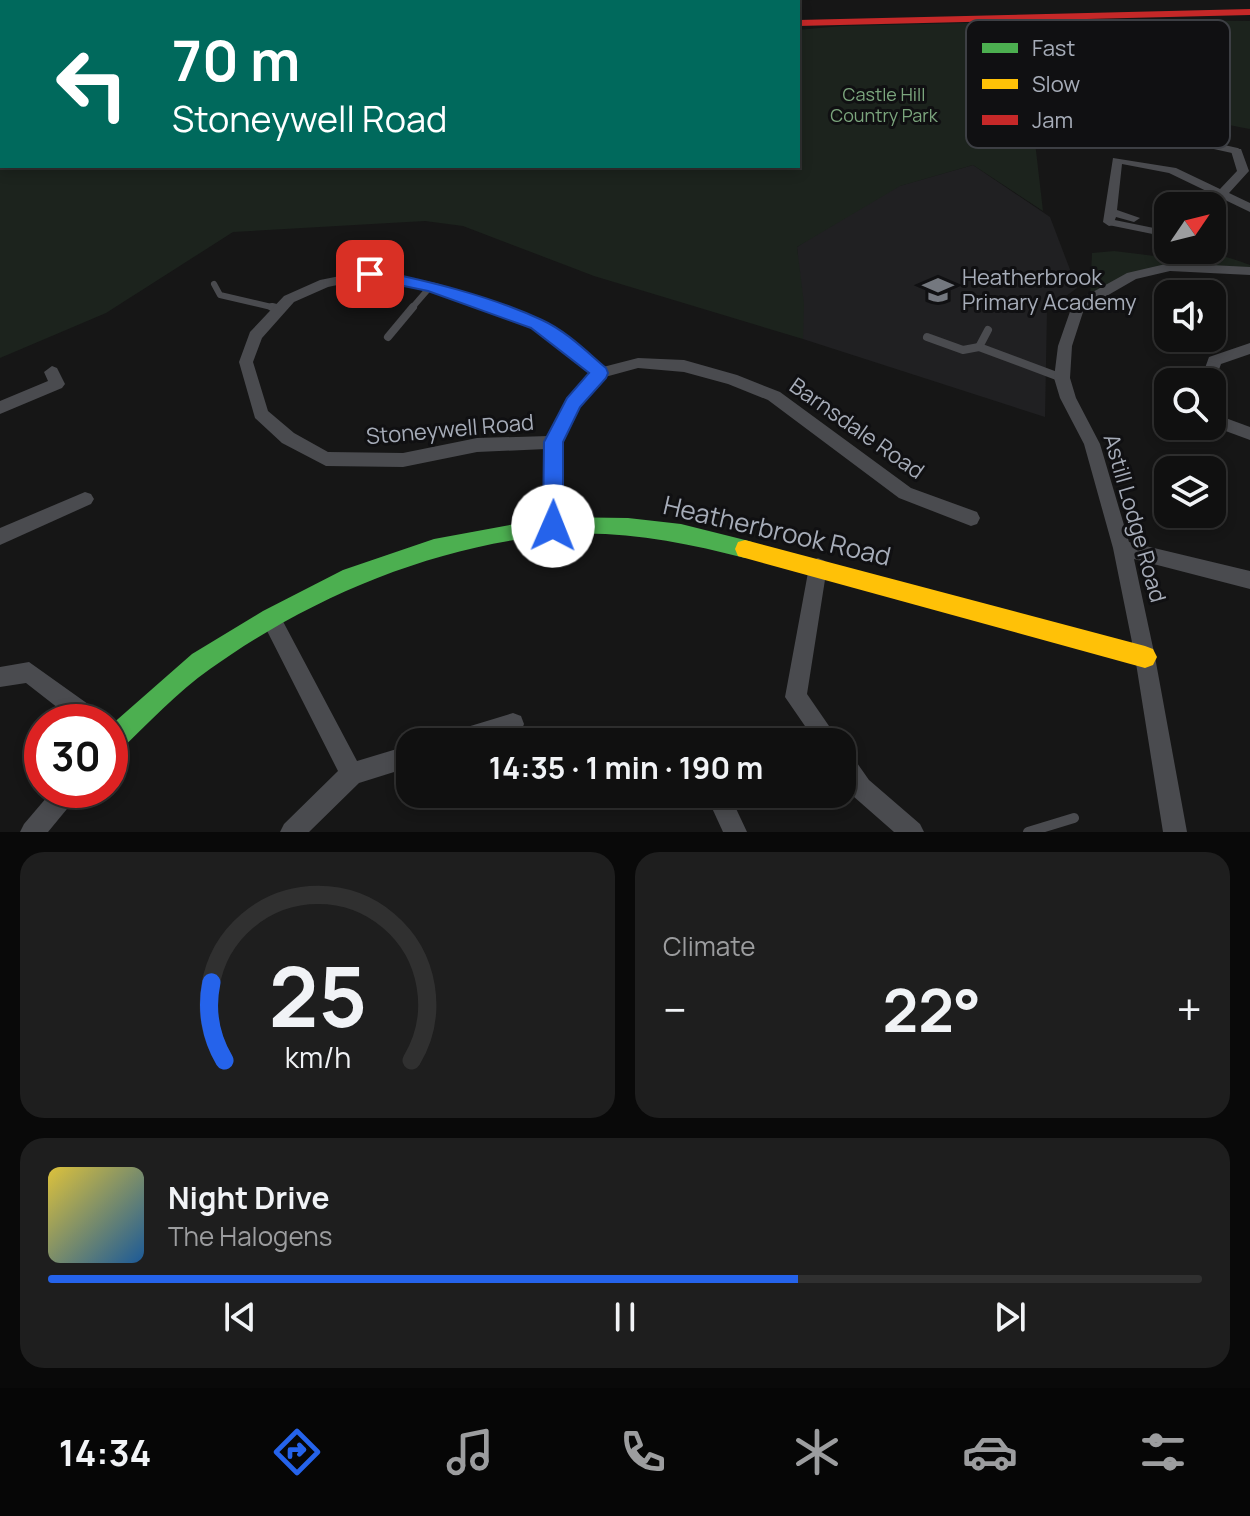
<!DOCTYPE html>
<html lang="en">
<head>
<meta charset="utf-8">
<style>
  body { margin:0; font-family:Manrope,sans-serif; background:#1e1e1e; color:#f1f3f6; height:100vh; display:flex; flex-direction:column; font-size:30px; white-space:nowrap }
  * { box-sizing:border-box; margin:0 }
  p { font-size:26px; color:#9c9d9f }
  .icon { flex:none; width:44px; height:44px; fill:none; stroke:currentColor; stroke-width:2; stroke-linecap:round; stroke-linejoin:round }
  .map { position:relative; height:832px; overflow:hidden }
  .sheet { display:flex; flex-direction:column; gap:20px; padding:20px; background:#090909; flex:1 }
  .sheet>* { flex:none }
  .guide { position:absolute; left:0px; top:0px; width:800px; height:168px; box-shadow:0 4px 12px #0003,0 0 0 2px #303030; background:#00695c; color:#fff; overflow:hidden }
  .needle { width:52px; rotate:55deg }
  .controls { position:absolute; left:1154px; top:192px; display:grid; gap:16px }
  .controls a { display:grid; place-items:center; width:72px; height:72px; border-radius:16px; background:#101010; box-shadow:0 4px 12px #0003,0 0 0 2px #303030; font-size:40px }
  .speed { position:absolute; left:24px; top:704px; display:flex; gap:16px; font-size:40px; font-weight:700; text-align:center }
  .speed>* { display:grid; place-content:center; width:104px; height:104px; border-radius:50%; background:#101010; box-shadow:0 4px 12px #0003,0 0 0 2px #303030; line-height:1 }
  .speed .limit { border:12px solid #d22; background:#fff; color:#111 }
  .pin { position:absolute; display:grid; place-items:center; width:68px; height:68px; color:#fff; margin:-34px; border-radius:16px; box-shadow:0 4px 12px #0006 }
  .me { position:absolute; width:88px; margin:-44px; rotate:1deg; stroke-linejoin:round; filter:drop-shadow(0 0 6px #0008) }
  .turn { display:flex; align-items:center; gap:28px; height:168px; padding:0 40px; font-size:36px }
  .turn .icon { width:104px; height:104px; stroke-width:2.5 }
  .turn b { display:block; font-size:56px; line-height:68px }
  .big { font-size:60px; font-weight:700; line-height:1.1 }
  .sheet .tile { flex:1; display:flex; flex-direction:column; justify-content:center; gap:12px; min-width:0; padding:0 28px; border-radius:24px; background:#1e1e1e }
  .sheet .dial { align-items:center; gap:0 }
  .dial svg { height:208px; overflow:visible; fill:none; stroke:#303030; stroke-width:7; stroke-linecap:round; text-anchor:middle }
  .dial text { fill:#f1f3f6; stroke:none }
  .song { display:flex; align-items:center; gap:24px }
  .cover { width:96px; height:96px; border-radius:12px; background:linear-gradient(135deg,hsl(50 70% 55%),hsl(210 70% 35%)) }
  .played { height:8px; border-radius:4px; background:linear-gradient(90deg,#2563eb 65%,#303030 65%) }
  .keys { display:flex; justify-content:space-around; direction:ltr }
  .heat { display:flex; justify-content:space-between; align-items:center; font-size:44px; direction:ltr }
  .sheet .tiles { flex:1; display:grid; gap:20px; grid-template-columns:1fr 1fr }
  .tile:last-child { grid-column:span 2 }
  .trip { position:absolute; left:396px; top:728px; width:460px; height:80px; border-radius:24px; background:#101010; box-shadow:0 4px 12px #0003,0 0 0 2px #303030; font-weight:700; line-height:80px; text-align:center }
  .tab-bar { display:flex; height:128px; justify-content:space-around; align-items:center; background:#060606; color:#9c9d9f }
  .tab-bar .icon { width:56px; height:56px }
  .tab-bar .on { color:#2563eb }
  .tab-bar b { font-size:36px; color:#f1f3f6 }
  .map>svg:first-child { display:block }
</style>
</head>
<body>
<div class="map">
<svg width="1250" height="832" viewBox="0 0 1250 832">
  <rect width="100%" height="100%" fill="#161616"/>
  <!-- built -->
  <path fill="#202022" d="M973,165l77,52 27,71 -30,22 -2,107 -242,-78 -6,-92 60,-41 35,-18z"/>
  <!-- green -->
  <g fill="#1c231d">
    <path d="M0,0h822l-820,2 -2,107z"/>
    <path d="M1097,20l153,1v108c-32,-6 -66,-15 -99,-13 -39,3 -78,16 -116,26l8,69 -70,-46 -73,21 -103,61 7,57 -1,35 -209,-63 -131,-50 -38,-5 -192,11 -127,81 -106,45v-221l2,29h796v-136l44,-4z"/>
    <path d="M1151,231l17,3v16c30,0 54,4 82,15v6l-54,-5 -53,8 -53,26 2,-47 22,-2 41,5z"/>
  </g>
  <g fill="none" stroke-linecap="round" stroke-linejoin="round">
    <!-- lane-far2 -->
    <g stroke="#4a4b4f" stroke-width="6">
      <path d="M1183,139l54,12"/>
      <path d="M1109,222l59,12"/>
      <path d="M214,284l6,11 60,14"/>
      <path d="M411,309l20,-23"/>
    </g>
    <!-- lane-far1 -->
    <g stroke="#4a4b4f" stroke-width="8">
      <path d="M272,307l8,2"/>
      <path d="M988,330l-9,17 83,31"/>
      <path d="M388,337l25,-30"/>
      <path d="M927,337l36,13 16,-3"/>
    </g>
    <!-- lane -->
    <path stroke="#4a4b4f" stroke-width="10" d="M1028,832l46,-14"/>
    <!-- street -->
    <g fill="#4a4b4f" fill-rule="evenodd">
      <path d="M1233,149h8l8,22 -20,22 21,10v9l-81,-39 -47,-9 -5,46 23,8 -6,4 -18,-5 -3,8 -4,1 -6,-4 10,-64 63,10 44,21 17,-18 -6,-20z"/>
      <path d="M1170,263l80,4v8l-80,-4 -34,8 -52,30 -12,37 -2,32 6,20 24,46 29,98 121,29v18l-116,-30 21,98 32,175h-24l-28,-175 -22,-109 -29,-104 -24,-46 -6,-20 4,-32 15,-43 54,-30z"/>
      <path d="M370,270l66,13 106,37 35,24 26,23 35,-9 46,2 53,15 43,17 131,96 66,24 3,6 -3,6 -6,2 -72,-28 -131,-98 -40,-16 -44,-12 -46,-4 -33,9 -26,30 -17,35v84l-3,6 -6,2 -6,-2 -3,-6 2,-77 -69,3 -74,15 -77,-1 -44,-23 -27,-25 -16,-56 11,-30 34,-36 36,-16zM370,278l58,12 104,38 35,24 24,21 -24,26 -18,37 -72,2 -74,15 -75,-1 -34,-19 -26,-22 -15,-49 9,-24 32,-36 34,-15z"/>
      <path d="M1250,343v11l-29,10 -8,22 -1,-4h-12l9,-25z"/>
      <path d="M52,366l5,2 8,16 -3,4 -62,26v-13l48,-20 -4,-9z"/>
      <path d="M1212,413l38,14v13l-38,-14z"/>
      <path d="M85,492l6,2 3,5 -3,5 -91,41v-17z"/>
      <path d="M818,558l7,3 2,6 -20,127 33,48h-24l-31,-45 24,-130 2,-6z"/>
      <path d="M271,609l7,3 79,149 53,-16v22l-51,16 -50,49h-29l4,-8 54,-53 -77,-152 3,-7z"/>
      <path d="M29,662l73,52 3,8h-29l-50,-39 -26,4v-20z"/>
      <path d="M513,713l8,3 3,8 -3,8c-26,11 -50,10 -78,10l3,-8 8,-3z"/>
      <path d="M842,750l8,3 19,27 51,44 4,8h-30l-41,-36 -11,-16z"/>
      <path d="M53,790h26l-3,8 -28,34h-28l4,-8z"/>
      <path d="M724,796l8,4 15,32h-24l-11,-24 4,-8z"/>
    </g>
    <!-- fast -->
    <g fill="#4caf50" fill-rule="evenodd">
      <path d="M2,123v8l-2,1v-8z"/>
      <path d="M553,517l75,1 53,6 64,16 7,2 3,7 -3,7 -7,2c-62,-16 -128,-29 -193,-23 -122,12 -243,63 -342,134 -33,23 -62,55 -91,82l-9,3v-28l82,-72 71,-43 80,-41 91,-31z"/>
    </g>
    <!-- slow -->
    <path fill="#ffc107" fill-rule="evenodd" d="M745,540l400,106 8,3 4,8 -4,8 -8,3 -400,-110 -7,-2 -3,-7 3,-7z"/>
    <!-- jam -->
    <path fill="#c62828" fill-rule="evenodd" d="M1250,9v6l-452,11v-6z"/>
  </g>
  <!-- route -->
  <path fill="#2563eb" stroke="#184099" stroke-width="2" d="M370,269c58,12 118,26 172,51 24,11 44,31 64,48l2,5 -2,5 -26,29 -17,35v84l-3,6 -7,3 -7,-3 -3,-6 1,-84 23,-44 22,-25 -58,-45 -103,-37 -63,-13 -3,-4z"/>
  <!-- icons -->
  <defs>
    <g id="school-bare" transform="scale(2.4)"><path d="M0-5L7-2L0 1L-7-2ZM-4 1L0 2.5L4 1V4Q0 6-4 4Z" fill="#74787f" stroke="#101012" stroke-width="2.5" paint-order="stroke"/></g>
  </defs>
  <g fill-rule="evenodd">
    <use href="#school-bare" x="938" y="290"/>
  </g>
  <g text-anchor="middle" stroke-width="6" stroke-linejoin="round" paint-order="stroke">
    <!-- far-park labels -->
    <g font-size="18" fill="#7ba57d" stroke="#101012">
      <text x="884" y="101">Castle Hill<tspan x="884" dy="21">Country Park</tspan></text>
    </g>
    <!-- poi labels -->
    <g font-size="22" fill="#a6acb8" stroke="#101012" text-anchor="start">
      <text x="962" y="285">Heatherbrook<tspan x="962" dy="25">Primary Academy</tspan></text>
    </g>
    <!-- street labels -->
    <g font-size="22" fill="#a6acb8" stroke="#101012">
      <text transform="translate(857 428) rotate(35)" y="8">Barnsdale Road</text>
      <text transform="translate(450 429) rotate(-5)" y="8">Stoneywell Road</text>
      <text transform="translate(1135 518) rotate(74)" y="8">Astill Lodge Road</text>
    </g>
    <!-- near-street labels -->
    <g font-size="26" fill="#a6acb8" stroke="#101012">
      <text transform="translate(777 531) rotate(13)" y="9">Heatherbrook Road</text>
    </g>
  </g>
  <!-- legend -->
  <rect x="966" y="20" width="264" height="128" rx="12" fill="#101012" stroke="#3d3f44" stroke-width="2"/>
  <rect x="982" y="43" width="36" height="10" fill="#4caf50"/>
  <rect x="982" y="79" width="36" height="10" fill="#ffc107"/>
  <rect x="982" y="115" width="36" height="10" fill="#c62828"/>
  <g font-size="22" fill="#a6acb8">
    <text x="1032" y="56">Fast</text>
    <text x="1032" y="92">Slow</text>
    <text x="1032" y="128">Jam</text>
  </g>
</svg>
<div class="controls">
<a><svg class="needle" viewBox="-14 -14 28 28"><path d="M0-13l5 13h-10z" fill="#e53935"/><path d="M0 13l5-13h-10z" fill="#9c9d9f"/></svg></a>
<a><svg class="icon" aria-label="sound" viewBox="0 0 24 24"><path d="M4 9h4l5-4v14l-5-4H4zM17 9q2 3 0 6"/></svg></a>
<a><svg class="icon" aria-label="search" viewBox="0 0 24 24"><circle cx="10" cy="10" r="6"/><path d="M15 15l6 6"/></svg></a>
<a><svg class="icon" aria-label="layers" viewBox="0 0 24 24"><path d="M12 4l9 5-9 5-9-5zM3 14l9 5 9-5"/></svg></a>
</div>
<div class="speed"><div class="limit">30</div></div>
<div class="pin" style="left:370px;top:274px;background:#d93025"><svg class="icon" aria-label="arrive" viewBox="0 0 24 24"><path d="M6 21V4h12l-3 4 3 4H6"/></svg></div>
<svg class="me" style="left:553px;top:526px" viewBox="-20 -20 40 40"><circle r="19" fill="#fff"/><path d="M0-13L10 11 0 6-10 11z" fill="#2563eb"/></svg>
<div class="trip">14:35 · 1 min · 190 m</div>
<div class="guide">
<div class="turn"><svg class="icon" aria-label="left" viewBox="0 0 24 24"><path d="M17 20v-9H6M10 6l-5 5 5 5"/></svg><div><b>70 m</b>Stoneywell Road</div></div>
</div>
</div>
<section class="sheet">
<div class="tiles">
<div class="tile dial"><svg viewBox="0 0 100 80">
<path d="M14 69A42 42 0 1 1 86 69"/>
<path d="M14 69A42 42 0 0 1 9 39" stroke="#2563eb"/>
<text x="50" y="56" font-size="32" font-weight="700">25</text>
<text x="50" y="72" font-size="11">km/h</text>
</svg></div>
<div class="tile"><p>Climate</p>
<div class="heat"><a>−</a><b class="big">22°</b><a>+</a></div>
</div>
<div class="tile">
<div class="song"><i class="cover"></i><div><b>Night Drive</b><p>The Halogens</p></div></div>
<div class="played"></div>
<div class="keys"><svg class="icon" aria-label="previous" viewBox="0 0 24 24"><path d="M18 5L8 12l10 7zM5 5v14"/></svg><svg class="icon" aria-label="pause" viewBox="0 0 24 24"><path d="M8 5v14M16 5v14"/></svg><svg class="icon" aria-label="next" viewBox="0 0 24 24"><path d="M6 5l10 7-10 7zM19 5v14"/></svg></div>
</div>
</div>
</section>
<nav class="tab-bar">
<b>14:34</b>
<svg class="icon on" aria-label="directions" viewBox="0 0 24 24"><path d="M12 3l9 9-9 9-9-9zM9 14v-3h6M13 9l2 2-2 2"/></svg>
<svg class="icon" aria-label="music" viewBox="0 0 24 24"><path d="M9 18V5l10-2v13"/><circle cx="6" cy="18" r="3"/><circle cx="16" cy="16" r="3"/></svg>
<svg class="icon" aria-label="phone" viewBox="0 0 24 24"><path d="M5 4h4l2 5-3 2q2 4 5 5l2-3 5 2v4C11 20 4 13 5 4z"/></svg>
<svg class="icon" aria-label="climate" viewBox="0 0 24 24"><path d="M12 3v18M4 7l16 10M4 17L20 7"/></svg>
<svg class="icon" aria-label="car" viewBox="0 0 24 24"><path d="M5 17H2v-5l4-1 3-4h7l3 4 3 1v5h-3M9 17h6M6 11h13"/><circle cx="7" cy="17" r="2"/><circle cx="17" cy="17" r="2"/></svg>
<svg class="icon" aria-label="filters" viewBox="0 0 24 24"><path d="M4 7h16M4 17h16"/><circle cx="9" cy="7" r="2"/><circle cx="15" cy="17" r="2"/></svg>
</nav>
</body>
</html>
